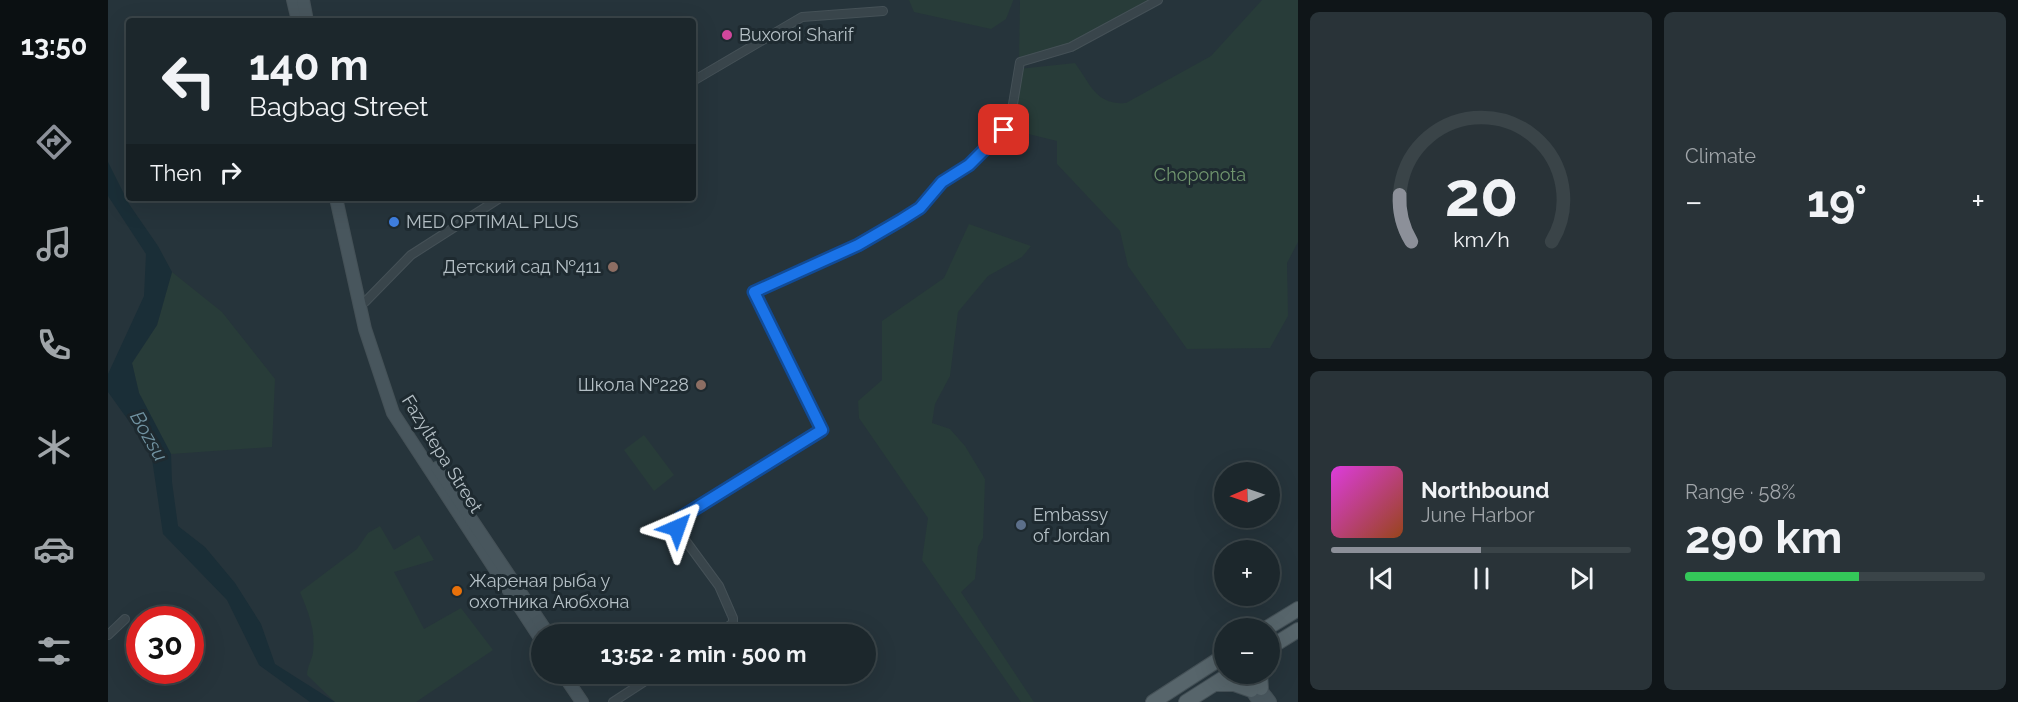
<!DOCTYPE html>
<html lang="en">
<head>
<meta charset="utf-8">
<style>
  body { margin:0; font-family:Raleway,sans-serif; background:#293338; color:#f1f3f6; height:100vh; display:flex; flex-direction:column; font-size:22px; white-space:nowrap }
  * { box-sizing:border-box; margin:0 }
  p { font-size:20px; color:#a0a5a9 }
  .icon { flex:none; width:33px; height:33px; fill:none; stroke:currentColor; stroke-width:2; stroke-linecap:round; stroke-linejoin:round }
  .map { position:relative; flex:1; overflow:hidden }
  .details { display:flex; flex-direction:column; gap:12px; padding:12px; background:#0f1518; width:720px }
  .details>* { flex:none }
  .top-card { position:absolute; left:18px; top:18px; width:570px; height:183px; border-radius:6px; box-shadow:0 6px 24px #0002,0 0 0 2px #3a4448; background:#1c272c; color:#f1f3f6; overflow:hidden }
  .needle { width:39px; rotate:268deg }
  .controls { position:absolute; left:1106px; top:462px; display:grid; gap:12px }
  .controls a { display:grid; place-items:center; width:66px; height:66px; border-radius:50%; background:#1c272c; box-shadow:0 6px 24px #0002,0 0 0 2px #3a4448; font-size:30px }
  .speed { position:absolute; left:18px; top:606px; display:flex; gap:12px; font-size:30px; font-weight:700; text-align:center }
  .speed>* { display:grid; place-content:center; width:78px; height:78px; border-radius:50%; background:#1c272c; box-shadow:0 6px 24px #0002,0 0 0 2px #3a4448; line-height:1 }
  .speed .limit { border:9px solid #d22; background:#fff; color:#111 }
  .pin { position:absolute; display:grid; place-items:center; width:51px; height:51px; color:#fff; margin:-26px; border-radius:12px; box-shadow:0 3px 9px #0006 }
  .me { position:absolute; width:66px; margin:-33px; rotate:43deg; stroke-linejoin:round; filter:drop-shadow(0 0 4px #0008) }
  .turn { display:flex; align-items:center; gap:21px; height:126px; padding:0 24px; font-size:27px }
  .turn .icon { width:78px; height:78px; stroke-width:2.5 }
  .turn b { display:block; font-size:42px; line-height:51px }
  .then { display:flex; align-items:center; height:57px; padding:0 24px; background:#0003; gap:12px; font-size:22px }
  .big { font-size:45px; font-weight:700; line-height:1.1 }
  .details .card { flex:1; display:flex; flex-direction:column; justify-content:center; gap:9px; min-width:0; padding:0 21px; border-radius:9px; background:#293338 }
  .details .dial { align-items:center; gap:0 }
  .dial svg { height:156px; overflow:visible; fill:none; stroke:#3a4448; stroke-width:7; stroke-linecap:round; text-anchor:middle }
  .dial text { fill:#f1f3f6; stroke:none }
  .song { display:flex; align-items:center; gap:18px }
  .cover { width:72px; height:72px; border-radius:9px; background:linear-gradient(135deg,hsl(300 70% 55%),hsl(20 70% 35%)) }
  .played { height:6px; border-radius:3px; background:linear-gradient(90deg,#8c9099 50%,#3a4448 50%) }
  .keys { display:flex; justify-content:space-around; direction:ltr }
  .heat { display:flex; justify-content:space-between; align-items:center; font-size:33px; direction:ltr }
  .charge { height:9px; border-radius:4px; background:linear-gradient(90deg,#34c759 58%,#3a4448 0) }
  .details .tiles { flex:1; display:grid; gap:12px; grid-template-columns:repeat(2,1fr) }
  .trip { position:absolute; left:423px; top:624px; width:345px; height:60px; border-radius:30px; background:#1c272c; box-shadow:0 6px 24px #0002,0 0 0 2px #3a4448; font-weight:700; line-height:60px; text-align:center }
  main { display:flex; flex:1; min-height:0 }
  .menu { display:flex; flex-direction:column; width:108px; justify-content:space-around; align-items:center; background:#0b1012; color:#a0a5a9 }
  .menu .icon { width:42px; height:42px }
  .menu .selected { color:#8c9099 }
  .menu b { font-size:27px; color:#f1f3f6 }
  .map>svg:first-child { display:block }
</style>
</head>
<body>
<main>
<nav class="menu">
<b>13:50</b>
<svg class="icon selected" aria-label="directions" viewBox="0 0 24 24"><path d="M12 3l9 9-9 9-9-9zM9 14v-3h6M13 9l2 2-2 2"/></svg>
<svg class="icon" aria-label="music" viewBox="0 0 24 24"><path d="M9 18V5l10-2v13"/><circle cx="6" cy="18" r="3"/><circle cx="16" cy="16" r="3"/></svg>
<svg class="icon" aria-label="phone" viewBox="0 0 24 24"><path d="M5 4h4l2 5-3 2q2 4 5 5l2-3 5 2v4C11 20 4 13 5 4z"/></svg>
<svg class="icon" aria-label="climate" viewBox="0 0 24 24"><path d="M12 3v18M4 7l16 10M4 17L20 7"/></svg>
<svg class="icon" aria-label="car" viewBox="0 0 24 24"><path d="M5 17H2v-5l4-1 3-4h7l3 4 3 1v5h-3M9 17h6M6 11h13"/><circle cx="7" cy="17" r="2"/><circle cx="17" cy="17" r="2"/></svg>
<svg class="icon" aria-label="filters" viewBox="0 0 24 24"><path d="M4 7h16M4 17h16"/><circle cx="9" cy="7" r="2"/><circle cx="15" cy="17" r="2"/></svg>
</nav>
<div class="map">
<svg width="1190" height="702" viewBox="0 0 1190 702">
  <rect width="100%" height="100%" fill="#26343b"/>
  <!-- green -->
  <g fill="#283c39">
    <path d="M801,0h104v1l-7,18 -15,10 -77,-17z"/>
    <path d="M912,0h138l-83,51 -56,10z"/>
    <path d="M1154,0h36v242l-11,21 1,53 -18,32 -83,1 -59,-83 -8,-35 -63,-67v-23l-41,-10 2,-62 57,-6c16,22 21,42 51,40l85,-47z"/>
    <path d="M861,224l62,22 -9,11 -34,19 -30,36 -8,64 -15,28 -3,19 18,6 15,17 20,33 -2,59 -5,9 -3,32 -14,13 73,110h-13l-99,-142 6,-42 -69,-100 -1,-17 24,-21v-59l62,-43z"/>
    <path d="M64,272l50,40 53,67 -3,68 -101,7 -32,-61 -7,-30 25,-38z"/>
    <path d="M536,435l30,40 -20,16 -30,-41z"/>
    <path d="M272,526l14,24 25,-15 15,25 -40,12 30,57 37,-21 32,42 -77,52h-81l-28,-27c0,-8 5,-15 6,-23 3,-21 -5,-41 -13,-60l57,-43 11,-16z"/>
  </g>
  <!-- water -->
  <path fill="#1a2e37" d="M0,162l21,42 29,42 14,26 -15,53 -25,38 7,30 32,61 1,28 6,44 27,21 30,36 26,41 14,40 60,38h-25l-51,-37 -32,-65 -64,-66 -12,-82 -43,-60v-18l36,-78 2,-42 -38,-58z"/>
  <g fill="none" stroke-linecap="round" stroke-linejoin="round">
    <!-- street casing -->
    <g stroke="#455157" stroke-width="10">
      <g id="street">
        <path d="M585,81l109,-64 81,-6"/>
        <path d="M257,302l46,-47 89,-57"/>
        <path d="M609,634l16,-11v-5l-14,-32 -42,-57v-7l145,-92 -67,-138 103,-47 62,-37 22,-26 27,-17 35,-35 7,-14 9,-54 51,-15 87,-47"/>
        <path d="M0,635l17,-16"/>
        <path d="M505,702l43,-28"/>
      </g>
    </g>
    <!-- secondary casing -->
    <g stroke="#455157" stroke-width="14">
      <g id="secondary">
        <path d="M185,0l5,21"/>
        <path d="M195,0l4,21"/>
        <path d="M228,198l29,131 28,84 149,228"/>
        <path d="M329,468l111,166"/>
        <path d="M455,674l19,28"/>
        <path d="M1141,674l21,28"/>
        <path d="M1139,683l12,19"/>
      </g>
    </g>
    <!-- primary casing -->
    <g stroke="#455157" stroke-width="16">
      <g id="primary">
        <path d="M1159,628l31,-19"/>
        <path d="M1161,648l29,-18"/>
        <path d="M1152,674l1,14"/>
        <path d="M1108,684h18l17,6"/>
        <path d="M1045,702l71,-46"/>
        <path d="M1078,702l44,-28"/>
      </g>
    </g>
    <!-- street -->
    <use href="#street" stroke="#39454b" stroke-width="8"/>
    <!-- secondary -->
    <use href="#secondary" stroke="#48565d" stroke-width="12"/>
    <!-- primary -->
    <use href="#primary" stroke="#57656b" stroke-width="14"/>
  </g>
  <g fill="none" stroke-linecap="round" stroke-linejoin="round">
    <!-- route casing -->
    <g stroke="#114b97" stroke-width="15">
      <path id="route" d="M569,528l3,-10 142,-88 -68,-138 104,-47 43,-25 19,-12 22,-26 27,-17 35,-35"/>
    </g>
    <!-- route -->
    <use href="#route" stroke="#1a73e8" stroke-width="10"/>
  </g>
  <!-- markers -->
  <circle fill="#d1479c" stroke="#1e2a30" stroke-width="2" cx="619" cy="35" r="6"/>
  <circle fill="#3f7fe0" stroke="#1e2a30" stroke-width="2" cx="286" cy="222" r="6"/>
  <g fill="#8d6e63" stroke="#1e2a30" stroke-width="2">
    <circle cx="505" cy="267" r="6"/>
    <circle cx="593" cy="385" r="6"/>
  </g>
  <circle fill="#5c6f8a" stroke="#1e2a30" stroke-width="2" cx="913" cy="525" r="6"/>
  <circle fill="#e8710a" stroke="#1e2a30" stroke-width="2" cx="349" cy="591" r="6"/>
  <g text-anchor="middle" stroke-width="6" stroke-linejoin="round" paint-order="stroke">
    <!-- poi labels -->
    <g font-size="18" fill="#b5c0c6" stroke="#1e2a30" text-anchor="start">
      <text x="631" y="41">Buxoroi Sharif</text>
      <text x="298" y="228">MED OPTIMAL PLUS</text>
      <text x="493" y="273" text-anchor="end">Детский сад №411</text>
      <text x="581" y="391" text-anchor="end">Школа №228</text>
      <text x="925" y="521">Embassy<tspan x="925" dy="21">of Jordan</tspan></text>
      <text x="361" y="587">Жареная рыба у<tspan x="361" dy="21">охотника Аюбхона</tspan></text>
    </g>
    <!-- park labels -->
    <g font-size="18" fill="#70956e" stroke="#1e2a30">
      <text x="1092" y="181">Choponota</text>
    </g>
    <!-- street labels -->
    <g font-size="18" fill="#b5c0c6" stroke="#1e2a30">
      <text transform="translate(334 454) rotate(58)" y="6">Fazyltepa Street</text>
    </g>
    <!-- water labels -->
    <g font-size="20" font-style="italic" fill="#7193a2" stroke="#1e2a30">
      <text transform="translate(41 436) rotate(60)" y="7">Bozsu</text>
    </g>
  </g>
</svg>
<div class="controls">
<a><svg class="needle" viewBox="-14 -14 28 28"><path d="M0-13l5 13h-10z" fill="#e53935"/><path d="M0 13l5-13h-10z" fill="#a0a5a9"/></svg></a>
<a>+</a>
<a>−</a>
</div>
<div class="speed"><div class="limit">30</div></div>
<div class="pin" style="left:896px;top:130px;background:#d93025"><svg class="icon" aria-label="arrive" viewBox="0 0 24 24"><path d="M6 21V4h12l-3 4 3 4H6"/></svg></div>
<svg class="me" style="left:569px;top:528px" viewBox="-20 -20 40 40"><path d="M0-17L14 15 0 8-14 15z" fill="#1a73e8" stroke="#fff" stroke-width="4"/></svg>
<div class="trip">13:52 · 2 min · 500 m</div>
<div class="top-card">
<div class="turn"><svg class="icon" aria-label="left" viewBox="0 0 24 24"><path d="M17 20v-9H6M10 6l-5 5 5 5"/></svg><div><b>140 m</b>Bagbag Street</div></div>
<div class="then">Then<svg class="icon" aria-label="right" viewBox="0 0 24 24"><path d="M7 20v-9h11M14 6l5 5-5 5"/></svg></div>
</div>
</div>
<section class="details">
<div class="tiles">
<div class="card dial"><svg viewBox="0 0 100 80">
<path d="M14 69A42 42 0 1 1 86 69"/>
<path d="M14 69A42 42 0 0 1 8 45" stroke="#8c9099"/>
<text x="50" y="56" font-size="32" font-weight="700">20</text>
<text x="50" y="72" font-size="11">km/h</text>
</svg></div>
<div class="card"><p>Climate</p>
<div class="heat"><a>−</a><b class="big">19°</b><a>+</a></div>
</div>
<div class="card">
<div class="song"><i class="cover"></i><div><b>Northbound</b><p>June Harbor</p></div></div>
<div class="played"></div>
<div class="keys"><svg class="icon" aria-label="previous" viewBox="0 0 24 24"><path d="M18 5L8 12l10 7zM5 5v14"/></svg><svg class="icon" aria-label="pause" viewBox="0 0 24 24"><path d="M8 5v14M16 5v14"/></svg><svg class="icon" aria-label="next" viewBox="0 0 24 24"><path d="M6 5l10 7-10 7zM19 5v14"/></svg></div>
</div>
<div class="card"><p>Range · 58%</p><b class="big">290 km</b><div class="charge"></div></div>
</div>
</section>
</main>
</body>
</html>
